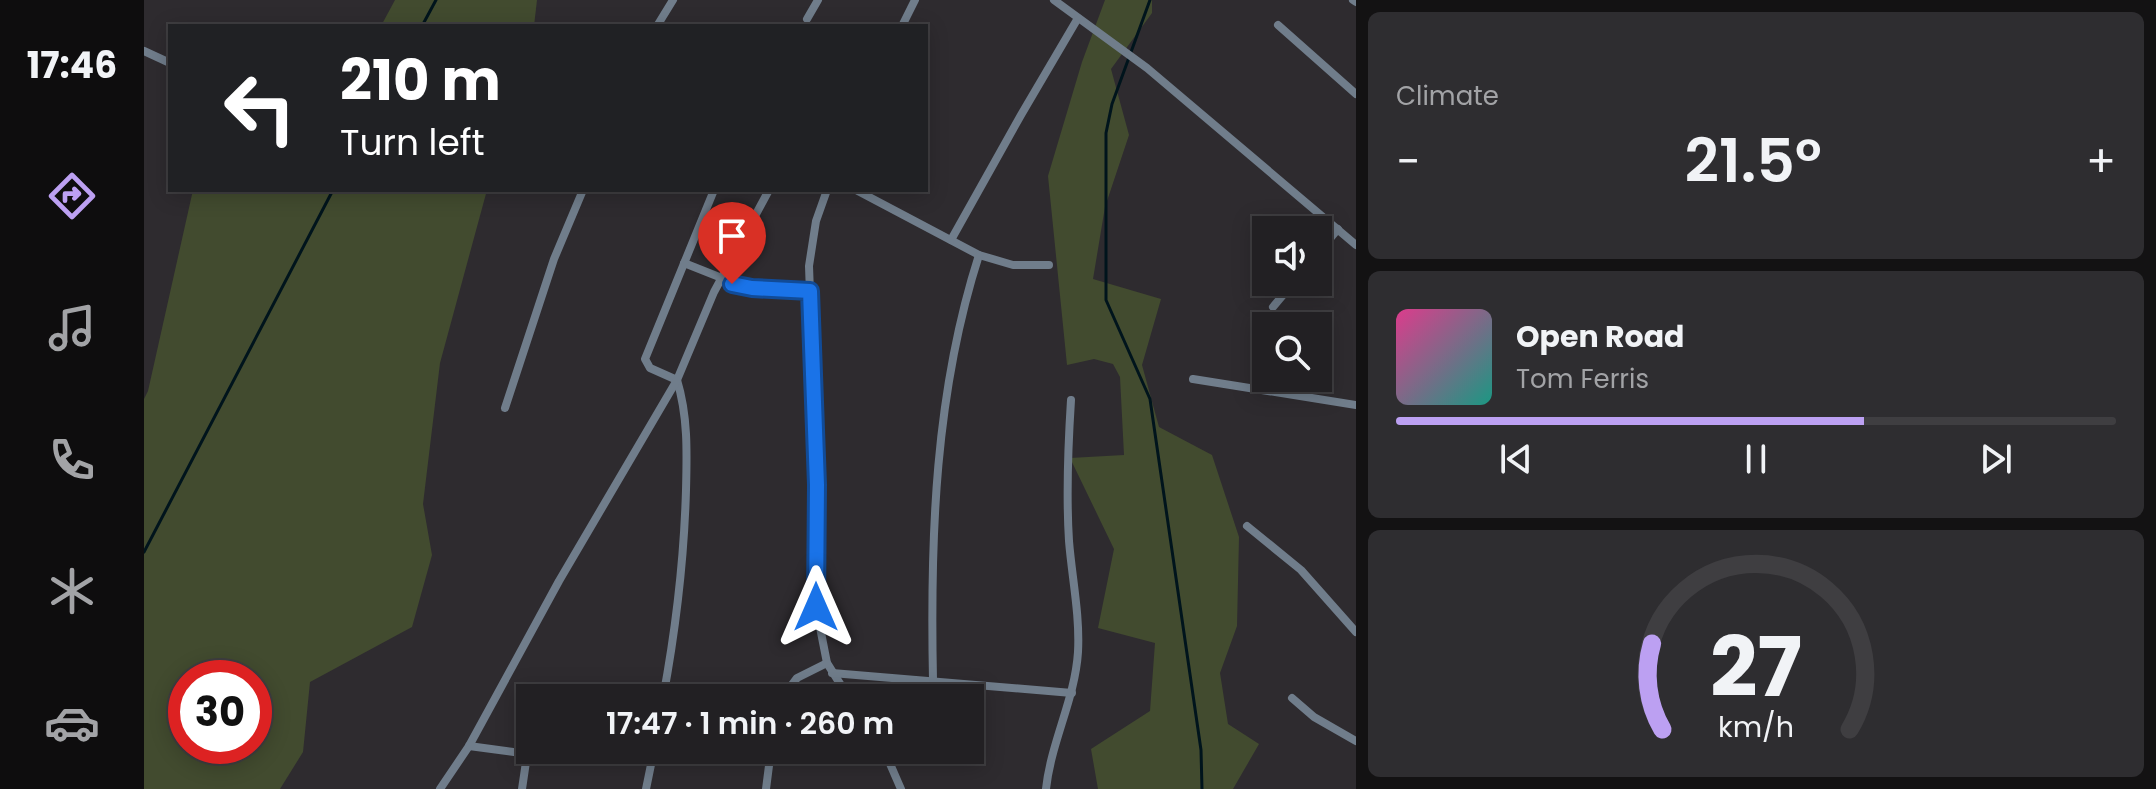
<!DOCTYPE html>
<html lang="en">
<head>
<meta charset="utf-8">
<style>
  body { margin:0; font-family:Poppins,sans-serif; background:#2e2d30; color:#f1f3f6; height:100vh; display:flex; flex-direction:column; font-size:30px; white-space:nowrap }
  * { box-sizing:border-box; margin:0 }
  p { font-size:26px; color:#a2a3a6 }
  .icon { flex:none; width:44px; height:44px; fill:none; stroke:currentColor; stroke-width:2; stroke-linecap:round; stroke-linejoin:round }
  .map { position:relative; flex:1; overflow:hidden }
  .side { display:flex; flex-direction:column; gap:12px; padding:12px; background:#131213; width:800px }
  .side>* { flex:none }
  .top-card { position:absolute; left:24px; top:24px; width:760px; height:168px; border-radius:0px; box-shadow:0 4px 20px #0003,0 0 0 2px #3f3e41; background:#202124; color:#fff; overflow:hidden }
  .buttons { position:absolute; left:1108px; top:216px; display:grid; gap:16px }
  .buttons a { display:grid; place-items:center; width:80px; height:80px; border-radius:0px; background:#222023; box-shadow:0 4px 20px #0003,0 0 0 2px #3f3e41; font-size:40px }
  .speed { position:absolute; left:24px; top:660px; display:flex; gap:16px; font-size:40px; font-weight:700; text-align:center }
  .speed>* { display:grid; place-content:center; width:104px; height:104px; border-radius:50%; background:#222023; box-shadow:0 4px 20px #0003,0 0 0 2px #3f3e41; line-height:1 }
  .speed .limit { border:12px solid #d22; background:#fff; color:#111 }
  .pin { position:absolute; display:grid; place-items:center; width:68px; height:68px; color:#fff; margin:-82px -34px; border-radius:50% 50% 50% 0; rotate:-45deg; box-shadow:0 0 8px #0007 }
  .pin .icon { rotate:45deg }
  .me { position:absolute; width:88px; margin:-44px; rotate:0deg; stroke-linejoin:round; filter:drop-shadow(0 0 6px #0008) }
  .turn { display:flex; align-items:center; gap:28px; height:168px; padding:0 40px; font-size:36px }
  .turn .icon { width:104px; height:104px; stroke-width:2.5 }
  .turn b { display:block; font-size:56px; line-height:68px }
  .big { font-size:60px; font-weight:600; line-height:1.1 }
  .side .widget { flex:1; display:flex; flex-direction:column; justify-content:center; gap:12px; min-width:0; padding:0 28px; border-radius:12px; background:#2e2d30 }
  .side .dial { align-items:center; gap:0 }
  .dial svg { height:208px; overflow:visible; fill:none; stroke:#3f3e41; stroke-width:7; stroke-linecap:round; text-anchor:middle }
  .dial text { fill:#f1f3f6; stroke:none }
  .song { display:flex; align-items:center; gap:24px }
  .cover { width:96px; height:96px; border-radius:12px; background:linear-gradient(135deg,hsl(330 70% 55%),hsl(170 70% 35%)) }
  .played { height:8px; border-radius:4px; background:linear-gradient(90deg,#bca0f2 65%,#3f3e41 65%) }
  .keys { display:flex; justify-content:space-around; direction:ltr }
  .heat { display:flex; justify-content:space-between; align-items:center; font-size:44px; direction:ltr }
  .trip { position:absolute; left:372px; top:684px; width:468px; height:80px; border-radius:0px; background:#222023; box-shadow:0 4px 20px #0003,0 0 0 2px #3f3e41; font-weight:600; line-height:80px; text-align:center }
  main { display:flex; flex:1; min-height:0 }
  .tabs { display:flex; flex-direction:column; width:144px; justify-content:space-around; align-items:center; background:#0e0d0e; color:#a2a3a6 }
  .tabs .icon { width:56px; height:56px }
  .tabs .selected { color:#bca0f2 }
  .tabs b { font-size:36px; color:#f1f3f6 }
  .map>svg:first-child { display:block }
</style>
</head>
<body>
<main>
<nav class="tabs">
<b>17:46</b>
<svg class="icon selected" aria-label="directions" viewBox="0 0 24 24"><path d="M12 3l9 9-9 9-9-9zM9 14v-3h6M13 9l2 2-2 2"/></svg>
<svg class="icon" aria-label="music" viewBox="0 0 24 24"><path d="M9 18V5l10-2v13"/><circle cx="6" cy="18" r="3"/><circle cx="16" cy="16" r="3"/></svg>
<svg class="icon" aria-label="phone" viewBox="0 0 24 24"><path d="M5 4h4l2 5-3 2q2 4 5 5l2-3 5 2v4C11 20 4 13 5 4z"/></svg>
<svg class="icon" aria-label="climate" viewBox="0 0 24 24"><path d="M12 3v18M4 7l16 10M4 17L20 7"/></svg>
<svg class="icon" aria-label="car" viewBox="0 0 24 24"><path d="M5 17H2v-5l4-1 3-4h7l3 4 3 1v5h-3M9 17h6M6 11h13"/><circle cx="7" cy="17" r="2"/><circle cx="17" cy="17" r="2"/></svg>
</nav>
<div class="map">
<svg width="1212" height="789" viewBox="0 0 1212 789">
  <rect width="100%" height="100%" fill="#2e2b2f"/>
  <!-- green -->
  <g fill="#424b2f" fill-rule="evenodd">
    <path d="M251,0h142l-3,26h-153z"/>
    <path d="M961,0h47v13l-41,56 18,66 -24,72 -12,72 68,20 -19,66 17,62 53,28 27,82 -2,89 -17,47 8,51 31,20 -26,45h-135l-7,-40 59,-38 5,-68 -57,-15 16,-79 -44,-91 54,-3 -4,-78 -7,-13 -19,-5 -27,6 -19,-189 34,-114z"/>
    <path d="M49,190h294l-47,173 -17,141 9,51 -20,72 -102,55 -7,70 -23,37h-136v-390l4,-8zM42,678h68v68h-68z"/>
  </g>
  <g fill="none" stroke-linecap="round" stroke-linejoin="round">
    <!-- stream -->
    <g stroke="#00141c" stroke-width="3">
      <path d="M1006,0l-38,104 -6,29v167l44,99 51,351 1,39"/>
      <path d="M278,26l14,-26"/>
      <path d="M0,552l189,-362"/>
    </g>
    <!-- minor -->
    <g stroke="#707d8b" stroke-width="8">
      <path d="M910,0l93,68 209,177"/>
      <path d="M1209,0l3,2"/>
      <path d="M663,19l11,-19"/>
      <path d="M1134,25l78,69"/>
      <path d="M513,26l16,-26"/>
      <path d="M758,26l13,-26"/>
      <path d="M0,51l26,12"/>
      <path d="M683,190l-11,31 -7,45 8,219 -1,122 11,56 22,35"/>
      <path d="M712,190l123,65 34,10h36"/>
      <path d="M807,240l70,-125 57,-97"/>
      <path d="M1174,253l20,-24"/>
      <path d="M540,263l58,23 68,5"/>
      <path d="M1129,307l21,-25"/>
      <path d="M1049,379l163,26"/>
      <path d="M361,408l49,-149 29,-69"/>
      <path d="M1103,526l54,44 55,62"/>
      <path d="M688,673l240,20"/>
      <path d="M789,680c-3,-143 2,-288 46,-425"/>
      <path d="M519,698c13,-70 21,-138 23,-208 1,-38 2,-74 -9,-110l-27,-12 -5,-9 69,-169"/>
      <path d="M638,698l15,-20 30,-15"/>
      <path d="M1148,698l22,19 42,24"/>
      <path d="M325,746l82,11"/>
      <path d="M740,750l17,39"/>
      <path d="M296,789l29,-43 90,-165 118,-201 37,-88 55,-102"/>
      <path d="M378,789l5,-34"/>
      <path d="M502,789l8,-39"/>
      <path d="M622,789l5,-39"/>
      <path d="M902,789c5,-47 29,-90 32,-137 2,-37 -6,-74 -9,-111 -3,-47 -1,-94 2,-141"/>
    </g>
  </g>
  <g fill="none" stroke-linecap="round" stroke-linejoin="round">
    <!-- route casing -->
    <g stroke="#114b97" stroke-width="20">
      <path id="route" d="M588,284l20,4 58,3 7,194 -1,122"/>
    </g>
    <!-- route -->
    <use href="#route" stroke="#1a73e8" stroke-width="14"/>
  </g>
</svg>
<div class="buttons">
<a><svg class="icon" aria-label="sound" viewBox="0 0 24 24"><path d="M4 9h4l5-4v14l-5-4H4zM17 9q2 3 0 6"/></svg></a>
<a><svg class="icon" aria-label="search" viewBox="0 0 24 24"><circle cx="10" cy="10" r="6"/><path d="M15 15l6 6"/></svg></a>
</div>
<div class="speed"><div class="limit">30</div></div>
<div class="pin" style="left:588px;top:284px;background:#d93025"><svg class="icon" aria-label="arrive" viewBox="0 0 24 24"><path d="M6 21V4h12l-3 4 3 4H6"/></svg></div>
<svg class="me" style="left:672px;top:607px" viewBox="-20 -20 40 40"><path d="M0-17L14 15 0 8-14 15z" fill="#1a73e8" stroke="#fff" stroke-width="4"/></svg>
<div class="trip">17:47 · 1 min · 260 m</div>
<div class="top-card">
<div class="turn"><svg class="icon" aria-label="left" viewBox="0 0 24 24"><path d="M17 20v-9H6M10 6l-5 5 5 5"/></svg><div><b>210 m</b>Turn left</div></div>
</div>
</div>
<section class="side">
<div class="widget"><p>Climate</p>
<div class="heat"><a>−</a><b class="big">21.5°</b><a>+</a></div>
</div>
<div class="widget">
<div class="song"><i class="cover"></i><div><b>Open Road</b><p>Tom Ferris</p></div></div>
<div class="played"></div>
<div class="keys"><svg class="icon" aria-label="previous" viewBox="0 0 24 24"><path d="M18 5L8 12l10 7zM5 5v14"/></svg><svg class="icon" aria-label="pause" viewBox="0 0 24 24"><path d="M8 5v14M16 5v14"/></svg><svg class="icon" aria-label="next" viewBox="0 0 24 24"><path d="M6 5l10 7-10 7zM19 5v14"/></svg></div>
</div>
<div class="widget dial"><svg viewBox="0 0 100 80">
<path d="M14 69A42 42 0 1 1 86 69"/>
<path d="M14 69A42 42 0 0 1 10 36" stroke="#bca0f2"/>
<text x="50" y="56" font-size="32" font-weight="700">27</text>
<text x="50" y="72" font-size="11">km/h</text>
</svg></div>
</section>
</main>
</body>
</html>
